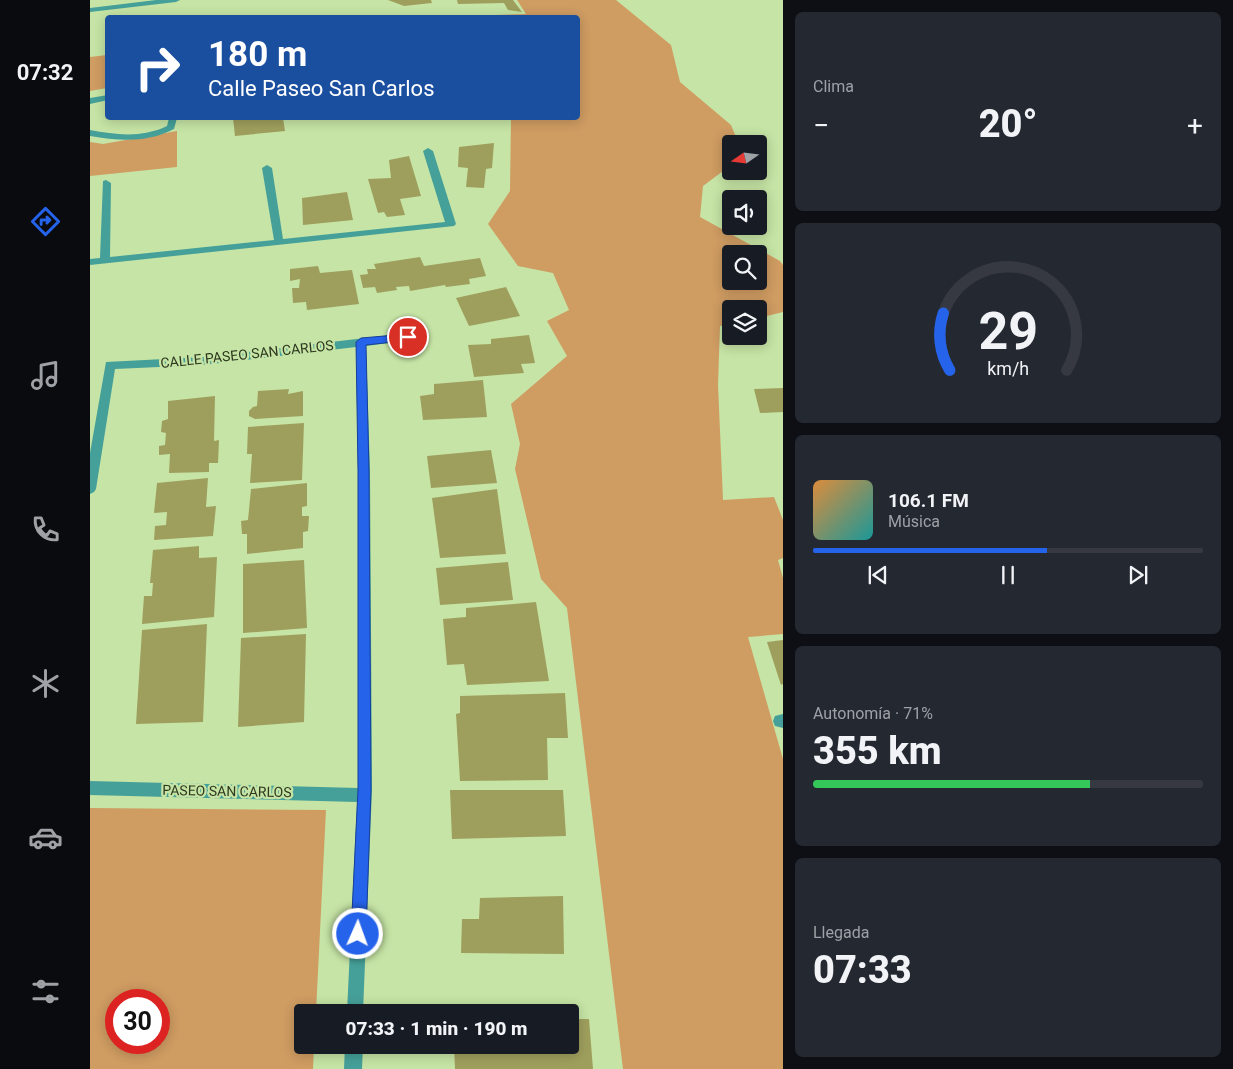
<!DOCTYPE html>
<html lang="es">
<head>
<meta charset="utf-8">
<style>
  body { margin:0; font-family:Roboto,sans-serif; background:#242831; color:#f1f3f6; height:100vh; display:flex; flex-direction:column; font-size:19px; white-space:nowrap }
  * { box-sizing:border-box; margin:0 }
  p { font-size:16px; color:#9ea1a6 }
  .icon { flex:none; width:28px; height:28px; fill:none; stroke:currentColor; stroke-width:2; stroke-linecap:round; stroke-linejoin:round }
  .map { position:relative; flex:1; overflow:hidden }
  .sheet { display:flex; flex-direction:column; gap:12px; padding:12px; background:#0d0f14; width:450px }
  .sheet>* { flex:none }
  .banner { position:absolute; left:15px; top:15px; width:475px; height:105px; border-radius:5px; box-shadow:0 2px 12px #0003; background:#1a4fa0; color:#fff; overflow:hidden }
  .needle { width:32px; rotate:256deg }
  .tools { position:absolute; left:632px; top:135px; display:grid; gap:10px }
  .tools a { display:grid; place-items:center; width:45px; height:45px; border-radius:5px; background:#171b24; box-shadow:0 2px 12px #0003; font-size:25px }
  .speed { position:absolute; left:15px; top:989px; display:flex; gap:10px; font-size:25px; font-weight:700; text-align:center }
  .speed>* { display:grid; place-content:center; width:65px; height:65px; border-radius:50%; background:#171b24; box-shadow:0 2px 12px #0003; line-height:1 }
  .speed .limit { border:8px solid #d22; background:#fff; color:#111 }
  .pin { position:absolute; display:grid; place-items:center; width:42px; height:42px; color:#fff; margin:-21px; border:2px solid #fff; border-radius:50%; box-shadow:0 1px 5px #0007 }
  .me { position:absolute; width:55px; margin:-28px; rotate:2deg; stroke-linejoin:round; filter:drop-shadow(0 0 4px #0008) }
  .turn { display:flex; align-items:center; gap:18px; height:105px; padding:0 20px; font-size:22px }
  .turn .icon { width:65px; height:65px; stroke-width:2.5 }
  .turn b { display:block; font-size:35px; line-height:42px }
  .big { font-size:38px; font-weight:800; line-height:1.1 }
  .sheet .card { flex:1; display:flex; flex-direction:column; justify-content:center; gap:8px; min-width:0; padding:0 18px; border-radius:8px; background:#242831 }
  .sheet .dial { align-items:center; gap:0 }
  .dial svg { height:130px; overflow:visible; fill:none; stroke:#363941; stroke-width:7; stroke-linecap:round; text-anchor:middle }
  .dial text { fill:#f1f3f6; stroke:none }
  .song { display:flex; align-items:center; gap:15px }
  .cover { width:60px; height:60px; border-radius:8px; background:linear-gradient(135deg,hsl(30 70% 55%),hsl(180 70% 35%)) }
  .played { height:5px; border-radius:2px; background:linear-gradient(90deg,#2563eb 60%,#363941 60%) }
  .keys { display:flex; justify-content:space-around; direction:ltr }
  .heat { display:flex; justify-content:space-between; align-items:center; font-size:28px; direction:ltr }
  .charge { height:8px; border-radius:4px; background:linear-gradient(90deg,#34c759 71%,#363941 0) }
  .trip { position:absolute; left:204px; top:1004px; width:285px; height:50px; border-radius:5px; background:#171b24; box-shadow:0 2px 12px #0003; font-weight:800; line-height:50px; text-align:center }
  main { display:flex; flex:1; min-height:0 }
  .tabs { display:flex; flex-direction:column; width:90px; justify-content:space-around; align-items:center; background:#090b0e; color:#9ea1a6 }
  .tabs .icon { width:35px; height:35px }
  .tabs .selected { color:#2563eb }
  .tabs b { font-size:22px; color:#f1f3f6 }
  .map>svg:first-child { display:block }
</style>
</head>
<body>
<main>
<nav class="tabs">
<b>07:32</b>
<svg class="icon selected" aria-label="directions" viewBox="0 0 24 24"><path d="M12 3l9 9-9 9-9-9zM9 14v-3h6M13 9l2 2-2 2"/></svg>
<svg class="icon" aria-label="music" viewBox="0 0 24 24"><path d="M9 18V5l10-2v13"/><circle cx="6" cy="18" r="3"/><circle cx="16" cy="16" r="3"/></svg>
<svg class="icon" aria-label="phone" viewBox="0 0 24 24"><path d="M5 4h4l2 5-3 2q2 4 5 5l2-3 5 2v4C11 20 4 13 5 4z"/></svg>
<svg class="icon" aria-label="climate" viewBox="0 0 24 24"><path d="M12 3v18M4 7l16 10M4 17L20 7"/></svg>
<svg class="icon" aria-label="car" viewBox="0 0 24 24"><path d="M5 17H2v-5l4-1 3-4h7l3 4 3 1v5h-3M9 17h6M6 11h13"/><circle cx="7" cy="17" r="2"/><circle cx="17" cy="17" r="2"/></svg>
<svg class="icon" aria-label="filters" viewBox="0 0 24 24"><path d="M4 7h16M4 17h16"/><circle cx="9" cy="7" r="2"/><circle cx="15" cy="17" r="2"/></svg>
</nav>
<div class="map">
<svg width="693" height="1069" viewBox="0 0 693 1069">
  <rect width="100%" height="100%" fill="#c6e4a5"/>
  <!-- green -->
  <g fill="#cf9c62" fill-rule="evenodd">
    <path d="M427,0h99l55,45 9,37 51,43 8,19h-8v21l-28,21 -3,31 80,44 3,4v47l-24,6v-9h-28v15l-11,2 -2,59 5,115 51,-3 9,23v38l-5,2 5,18v56l-35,3 35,122v310h-160l-56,-461 -26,-29 -26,-110 5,-25 -9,-40 56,-48 -20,-35 22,-11 -16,-37 -35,-7 -30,-42 22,-33 1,-73h67v-100l-111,-2 59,-2zM641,254h28v27h-28z"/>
    <path d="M17,55v33l-17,3v-34z"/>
    <path d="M87,131v36l-87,9v-34l13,2z"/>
    <path d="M0,808l236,2 -10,202h-14v33h12l-1,24h-223zM26,1000h43v42h-43z"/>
  </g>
  <!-- building -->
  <g fill="#9f9f5d">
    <path d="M298,0h43l1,3 -28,3z"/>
    <path d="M367,0h56l9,12 -14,-2 -4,-7 -46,1z"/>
    <path d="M143,118h50l2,13 -50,5z"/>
    <path d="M404,143l-2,25 -6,1 -2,19 -18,-1 2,-19 -10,-1 1,-20z"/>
    <path d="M319,156l12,40 -21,3 5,16 -18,2 -3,-5 -6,1 -10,-34 23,-1 -2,-18z"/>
    <path d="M257,192l6,28 -50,5 -1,-27z"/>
    <path d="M330,257l4,9 56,-8 6,18 -17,3 1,5 -24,3 -1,-2 -35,6 -1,-5 -13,1 1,3 -20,3 -2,-6 -12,1 -3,-13 8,-1 -1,-5h9l-2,-5z"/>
    <path d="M228,266l2,7 32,-3 7,34 -52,6 -1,-8 -13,1 -1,-15h7l1,-9 -10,2v-12z"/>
    <path d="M416,287l14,29 -51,10 -13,-28z"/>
    <path d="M439,335l6,28 -14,1 3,9 -50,4 -6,-32 23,-1v-5z"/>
    <path d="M393,380l4,37 -64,3 -3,-24 14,-2v-10z"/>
    <path d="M693,388v24l-23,1 -6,-24z"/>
    <path d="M199,389l-1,5 15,-3v25l-48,3 -6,-3v-5l4,-4 4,-1 1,-15z"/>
    <path d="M125,396l-1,45 5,-1 -1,23h-9v9l-40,1 1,-19 -11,1v-9l6,-1 1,-12 -5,-1 1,-11 6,-2v-18z"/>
    <path d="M214,423l-2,57 -52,3 2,-29h-5l1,-27z"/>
    <path d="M401,450l6,33 -66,5 -4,-32z"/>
    <path d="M118,478l-2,29 10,-1 -3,30 -59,4 1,-14 11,-1 1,-13 -13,1 3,-30z"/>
    <path d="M217,483v23l-5,1v9h7l-1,15 -5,1v16l-56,6v-20h-5l-1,-13 7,-1 3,-31z"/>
    <path d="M407,489l9,65 -66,4 -8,-60z"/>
    <path d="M109,546v12l18,-1 -3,60 -72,7 2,-28h8l1,-13h-3l3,-33z"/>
    <path d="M214,560l3,68 -64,5v-69z"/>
    <path d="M418,562l5,38 -73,5 -4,-37z"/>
    <path d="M446,602l13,79 -82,4 -3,-21 -17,1 -4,-46 23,-2v-9z"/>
    <path d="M117,624l-4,98 -67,2 6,-94z"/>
    <path d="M216,634l-2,88 -66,5 3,-89z"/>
    <path d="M693,640v44l-2,1 -14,-43z"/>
    <path d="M475,693l3,45h-21l1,42 -88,1 -4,-67 4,-1v-17z"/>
    <path d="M360,790h113l3,46 -114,3z"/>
    <path d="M473,896l1,58 -103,-1 1,-34h17l1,-21z"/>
    <path d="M480,1019h19l4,50h-138l-1,-24h116z"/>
  </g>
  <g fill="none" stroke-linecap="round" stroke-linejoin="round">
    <!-- minor -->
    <g fill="#45a099" fill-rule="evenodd">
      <path d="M66,0h24l-4,2 -86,10v-4z"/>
      <path d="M18,95v5l-18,4v-6z"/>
      <path d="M79,118h8l-3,11c-27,14 -54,12 -84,7v-6c27,5 52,8 77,-4z"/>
      <path d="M338,148l5,3 23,73 -2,2 -364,39v-6l10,-1 3,-77 3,-1 5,3 -1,74 164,-17 -12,-72 5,-3 5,3 11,71 162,-17 -22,-71z"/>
      <path d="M318,333l4,1 1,3 -1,3 -46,6 4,125 2,319 -9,222h-16l10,-210 -267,-7v-14l268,7v-317l-2,-124 -153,18 -88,4 -19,120 -2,3 -4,2v-41l16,-91 97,-5z"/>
      <path d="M693,714v14l-8,-2 -2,-5 2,-5z"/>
      <path d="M255,1045h18l-1,24h-18z"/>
    </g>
  </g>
  <!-- route -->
  <path fill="#2563eb" stroke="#184099" d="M318,334l4,3 -1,3 -45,5 3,126 2,319 -5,144 -2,5 -6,2 -5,-2 -2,-5 7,-144v-319l-2,-129 5,-4z"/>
  <g text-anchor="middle" stroke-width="4.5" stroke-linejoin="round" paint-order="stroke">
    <!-- street labels -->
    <g font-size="14" fill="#2d381f" stroke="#c6e4a5">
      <text transform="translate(157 354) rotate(-6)" y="5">CALLE PASEO SAN CARLOS</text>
      <text transform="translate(137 791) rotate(1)" y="5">PASEO SAN CARLOS</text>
    </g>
  </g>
</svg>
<div class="tools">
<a><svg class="needle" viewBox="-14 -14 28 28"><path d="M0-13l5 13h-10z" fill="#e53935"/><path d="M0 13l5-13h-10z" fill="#9ea1a6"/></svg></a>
<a><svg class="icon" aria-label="sound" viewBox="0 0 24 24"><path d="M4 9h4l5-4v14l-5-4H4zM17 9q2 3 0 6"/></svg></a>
<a><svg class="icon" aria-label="search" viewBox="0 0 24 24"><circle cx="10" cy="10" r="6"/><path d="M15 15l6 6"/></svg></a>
<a><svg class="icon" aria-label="layers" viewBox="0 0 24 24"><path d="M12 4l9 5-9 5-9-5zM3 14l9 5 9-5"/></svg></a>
</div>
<div class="speed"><div class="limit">30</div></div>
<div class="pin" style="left:318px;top:337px;background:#d93025"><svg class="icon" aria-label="arrive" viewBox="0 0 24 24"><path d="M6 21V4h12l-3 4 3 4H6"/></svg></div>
<svg class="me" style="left:268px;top:934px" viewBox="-20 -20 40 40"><circle r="17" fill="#2563eb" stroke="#fff" stroke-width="3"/><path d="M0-11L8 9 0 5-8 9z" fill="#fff"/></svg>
<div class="trip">07:33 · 1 min · 190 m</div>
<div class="banner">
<div class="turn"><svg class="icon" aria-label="right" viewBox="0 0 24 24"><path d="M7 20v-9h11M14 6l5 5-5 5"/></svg><div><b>180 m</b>Calle Paseo San Carlos</div></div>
</div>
</div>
<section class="sheet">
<div class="card"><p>Clima</p>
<div class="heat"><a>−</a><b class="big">20°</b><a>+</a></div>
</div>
<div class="card dial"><svg viewBox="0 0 100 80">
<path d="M14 69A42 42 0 1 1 86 69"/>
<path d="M14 69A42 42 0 0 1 10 34" stroke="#2563eb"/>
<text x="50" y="56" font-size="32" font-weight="700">29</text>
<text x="50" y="72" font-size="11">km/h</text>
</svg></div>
<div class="card">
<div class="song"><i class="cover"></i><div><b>106.1 FM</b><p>Música</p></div></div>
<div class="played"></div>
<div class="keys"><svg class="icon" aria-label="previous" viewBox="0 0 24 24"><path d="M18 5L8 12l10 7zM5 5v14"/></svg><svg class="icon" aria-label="pause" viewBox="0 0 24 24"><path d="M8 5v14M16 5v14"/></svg><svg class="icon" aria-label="next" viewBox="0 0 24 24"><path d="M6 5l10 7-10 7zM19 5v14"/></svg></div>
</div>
<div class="card"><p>Autonomía · 71%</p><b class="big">355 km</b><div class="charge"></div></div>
<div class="card"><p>Llegada</p><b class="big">07:33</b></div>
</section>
</main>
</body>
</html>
